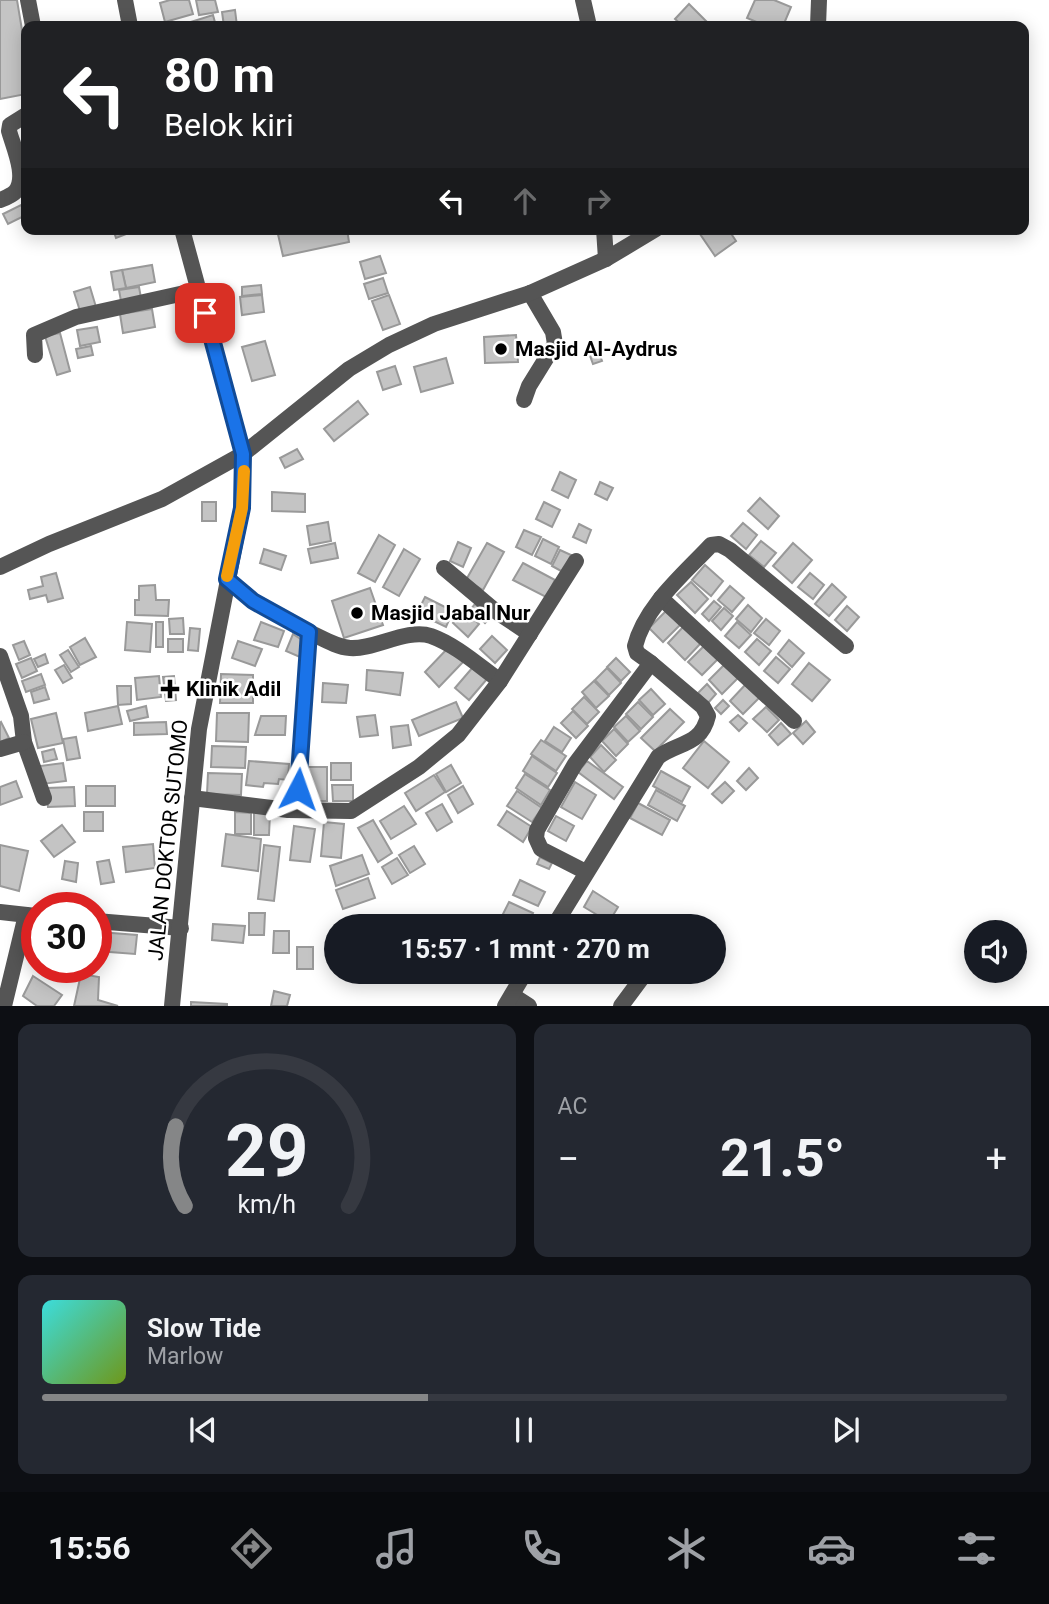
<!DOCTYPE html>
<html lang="id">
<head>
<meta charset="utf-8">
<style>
  body { margin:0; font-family:Roboto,sans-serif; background:#242831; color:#f1f3f6; height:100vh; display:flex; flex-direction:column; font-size:26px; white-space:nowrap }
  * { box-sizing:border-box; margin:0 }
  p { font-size:23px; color:#9ea1a6 }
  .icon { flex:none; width:38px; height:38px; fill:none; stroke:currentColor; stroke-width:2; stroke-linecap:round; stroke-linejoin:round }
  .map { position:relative; height:1006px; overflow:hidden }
  .drawer { display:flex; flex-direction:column; gap:18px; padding:18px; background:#0d0f14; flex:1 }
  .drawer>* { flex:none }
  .guide { position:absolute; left:21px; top:21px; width:1008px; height:214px; border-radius:14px; box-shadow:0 4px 18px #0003; background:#202124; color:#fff; overflow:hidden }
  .buttons { position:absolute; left:964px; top:920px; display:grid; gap:14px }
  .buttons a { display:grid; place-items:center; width:63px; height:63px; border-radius:50%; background:#171b24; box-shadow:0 4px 18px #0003; font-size:35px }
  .speed { position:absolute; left:21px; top:892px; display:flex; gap:14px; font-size:35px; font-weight:700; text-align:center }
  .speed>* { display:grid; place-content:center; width:91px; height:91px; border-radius:50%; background:#171b24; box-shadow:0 4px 18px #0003; line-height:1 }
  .speed .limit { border:10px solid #d22; background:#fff; color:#111 }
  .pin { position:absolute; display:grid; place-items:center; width:60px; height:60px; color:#fff; margin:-30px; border-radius:14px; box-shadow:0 4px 10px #0006 }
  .me { position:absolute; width:77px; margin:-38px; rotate:4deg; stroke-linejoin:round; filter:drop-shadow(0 0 5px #0008) }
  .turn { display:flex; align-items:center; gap:24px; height:147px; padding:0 28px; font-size:32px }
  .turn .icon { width:91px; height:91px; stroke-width:2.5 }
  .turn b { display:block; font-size:49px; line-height:60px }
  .lanes { display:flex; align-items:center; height:66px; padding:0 28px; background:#0003; justify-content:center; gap:35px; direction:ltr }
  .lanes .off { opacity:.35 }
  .big { font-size:52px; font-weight:700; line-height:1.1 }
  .drawer .widget { flex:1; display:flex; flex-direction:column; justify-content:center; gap:10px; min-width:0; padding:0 24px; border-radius:14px; background:#242831 }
  .drawer .dial { align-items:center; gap:0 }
  .dial svg { height:182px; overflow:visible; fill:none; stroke:#363941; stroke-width:7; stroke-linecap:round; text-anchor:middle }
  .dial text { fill:#f1f3f6; stroke:none }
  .song { display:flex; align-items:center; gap:21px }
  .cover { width:84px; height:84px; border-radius:10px; background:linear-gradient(135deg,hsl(180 70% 55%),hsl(80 70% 35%)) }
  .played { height:7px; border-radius:4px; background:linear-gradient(90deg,#858687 40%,#363941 40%) }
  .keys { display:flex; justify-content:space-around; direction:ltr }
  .heat { display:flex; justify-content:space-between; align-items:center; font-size:38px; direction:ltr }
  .drawer .tiles { flex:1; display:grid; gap:18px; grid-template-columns:1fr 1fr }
  .widget:last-child { grid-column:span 2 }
  .trip { position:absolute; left:324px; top:914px; width:402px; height:70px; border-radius:35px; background:#171b24; box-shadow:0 4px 18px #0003; font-weight:700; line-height:70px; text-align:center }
  .tab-bar { display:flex; height:112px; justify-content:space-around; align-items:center; background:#090b0e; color:#9ea1a6 }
  .tab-bar .icon { width:49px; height:49px }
  .tab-bar .current { color:#858687 }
  .tab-bar b { font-size:32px; color:#f1f3f6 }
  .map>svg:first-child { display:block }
</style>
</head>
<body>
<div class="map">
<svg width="1049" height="1006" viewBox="0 0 1049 1006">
  <rect width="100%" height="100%" fill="#fff"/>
  <!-- building -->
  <g fill="#c4c4c4" stroke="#999" stroke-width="2">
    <path d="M0,0h17l9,54v40l-26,5z"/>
    <path d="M170,0h19l4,14 -28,8 -5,-19z"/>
    <path d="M196,0h19l3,12 -19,3z"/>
    <path d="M755,0h19l17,7 -8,19h-17l-19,-8z"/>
    <path d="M689,4l19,19 -3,3h-22l-8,-7z"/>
    <path d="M235,10l2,16h-13l-2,-14z"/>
    <path d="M213,15l3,11h-38z"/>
    <path d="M21,205l5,10 -18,9 -5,-10z"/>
    <path d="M113,229h26l-23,9z"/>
    <path d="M281,229h66l2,13 -66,14 -6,-26z"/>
    <path d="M700,229h28l8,12 -21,15 -17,-25z"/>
    <path d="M380,256l6,17 -21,6 -5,-17z"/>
    <path d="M152,265l3,17 -29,6 -4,-18z"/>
    <path d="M122,270l4,18 -12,2 -3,-18z"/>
    <path d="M383,278l5,15 -19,6 -5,-15z"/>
    <path d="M261,285l1,9 -20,2v-9z"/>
    <path d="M90,287l6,20 -16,4 -6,-19z"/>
    <path d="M139,287l2,11 -20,3 -2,-11z"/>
    <path d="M262,295l2,17 -22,3 -2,-18z"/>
    <path d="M389,295l11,29 -17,6 -11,-29z"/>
    <path d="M152,309l3,18 -32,6 -3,-19z"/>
    <path d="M97,327l3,15 -20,4 -3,-16z"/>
    <path d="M60,333l10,38 -13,4 -12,-39z"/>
    <path d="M516,335l2,27 -33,1 -1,-26z"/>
    <path d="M265,341l10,34 -23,6 -10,-34z"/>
    <path d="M91,346l2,9 -15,3 -2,-9z"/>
    <path d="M598,350l4,11 -9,3 -4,-11z"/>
    <path d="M446,358l7,25 -32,9 -7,-25z"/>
    <path d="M395,366l6,18 -18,6 -6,-18z"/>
    <path d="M358,401l10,13 -34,27 -10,-12z"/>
    <path d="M297,449l6,10 -18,9 -5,-10z"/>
    <path d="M560,472l16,8 -8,18 -16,-8z"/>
    <path d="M600,482l13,6 -6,12 -12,-6z"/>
    <path d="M272,492l33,2v18l-33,-1z"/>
    <path d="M760,498l19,18 -11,13 -20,-18z"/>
    <rect x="202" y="502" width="14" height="19"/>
    <path d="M544,502l16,8 -8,17 -16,-8z"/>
    <path d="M328,522l3,19 -21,4 -3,-19z"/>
    <path d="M743,523l14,12 -11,14 -15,-13z"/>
    <path d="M579,524l12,6 -5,13 -13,-6z"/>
    <path d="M524,530l17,7 -9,18 -16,-8z"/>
    <path d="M379,535l16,10 -20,37 -17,-9z"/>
    <path d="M543,539l16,8 -8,17 -16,-8z"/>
    <path d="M761,541l15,12 -12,14 -15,-12z"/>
    <path d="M458,542l13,6 -8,19 -13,-6z"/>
    <path d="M335,543l3,15 -27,5 -3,-14z"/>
    <path d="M487,543l17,9 -21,38 -17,-10z"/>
    <path d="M793,543l19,17 -20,23 -19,-17z"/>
    <path d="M264,549l22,7 -5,14 -21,-7z"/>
    <path d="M404,549l16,10 -21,37 -16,-9z"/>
    <path d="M560,550l11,5 -8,17 -11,-6z"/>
    <path d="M523,563l32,17 -9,17 -33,-17z"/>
    <path d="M705,565l18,16 -12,15 -19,-16z"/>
    <path d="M56,573l7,25 -15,4 -2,-7 -16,4 -2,-9 15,-4 -2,-9z"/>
    <path d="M810,573l14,12 -11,14 -15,-12z"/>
    <path d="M691,582l17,17 -13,14 -18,-18z"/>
    <path d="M832,584l14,13 -17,19 -14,-12z"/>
    <path d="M155,585l1,15h13l-1,16 -33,-1v-15h4v-14z"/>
    <path d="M730,586l14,12 -12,14 -14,-12z"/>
    <path d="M370,588l13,37 -39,13 -12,-37z"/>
    <path d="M425,597l28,14 -7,16 -29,-14z"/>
    <path d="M714,601l7,6 -12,14 -7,-7z"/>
    <path d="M475,604l15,14 -5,5 -14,-14z"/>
    <path d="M748,605l14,13 -11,14 -15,-13z"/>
    <path d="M847,606l12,11 -12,14 -12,-11z"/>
    <path d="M724,608l9,8 -12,14 -9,-9z"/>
    <path d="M464,610l15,14 -11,13 -15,-14z"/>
    <path d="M666,611l14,14 -17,17 -14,-14z"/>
    <path d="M183,618l1,16h-14l-1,-15z"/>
    <path d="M766,619l14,12 -11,14 -15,-12z"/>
    <path d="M127,622l25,2 -2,28 -25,-2z"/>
    <rect x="156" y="622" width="7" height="25"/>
    <path d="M261,622l23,9 -6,16 -24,-7z"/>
    <path d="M737,622l14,13 -12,13 -14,-12z"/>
    <path d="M684,626l17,17 -16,17 -17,-17z"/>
    <path d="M190,628l10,1 -2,22 -10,-1z"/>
    <path d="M293,634l9,6 -2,17 -14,-6z"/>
    <path d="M492,636l15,14 -12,13 -15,-14z"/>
    <path d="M85,638l11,19 -16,8 -10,-18z"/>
    <rect x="168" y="639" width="15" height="13"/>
    <path d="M757,639l14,12 -12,14 -14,-13z"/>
    <path d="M789,640l15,13 -12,14 -14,-13z"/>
    <path d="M24,641l6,14 -11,5 -6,-15z"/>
    <path d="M238,641l24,8 -7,17 -23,-8z"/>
    <path d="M705,645l14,13 -17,17 -14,-13z"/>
    <path d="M448,648l15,14 -24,25 -14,-15z"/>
    <path d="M68,650l11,17 -8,5 -11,-17z"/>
    <path d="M45,654l3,9 -10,4 -4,-8z"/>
    <path d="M776,657l14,12 -12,14 -14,-12z"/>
    <path d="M31,658l6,13 -15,7 -6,-14z"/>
    <path d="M616,658l14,14 -9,9 -14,-14z"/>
    <path d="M726,663l13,14 -17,17 -13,-14z"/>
    <path d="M809,663l21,17 -18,21 -20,-17z"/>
    <path d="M64,665l8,13 -9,5 -8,-13z"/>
    <path d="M473,667l14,12 -18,21 -14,-12z"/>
    <path d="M607,668l14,15 -12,12 -14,-15z"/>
    <path d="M367,670l36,3 -3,22 -34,-5z"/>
    <path d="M41,674l4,11 -19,7 -4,-11z"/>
    <path d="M221,674l32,1v28h-33z"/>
    <path d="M159,676l2,21 -24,3 -2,-22z"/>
    <path d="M174,676l2,24 -10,1 -3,-24z"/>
    <path d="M594,681l15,15 -13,12 -14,-16z"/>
    <path d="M323,683l25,2 -2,18 -24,-1z"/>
    <path d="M707,684l9,10 -8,9 -10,-10z"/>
    <path d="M746,684l14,13 -17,17 -13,-13z"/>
    <path d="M117,686h14v18l-13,1z"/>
    <path d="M45,687l4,12 -15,4 -3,-11z"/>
    <path d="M651,689l14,15 -12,11 -14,-15z"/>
    <path d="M584,697l15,15 -12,12 -15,-15z"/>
    <path d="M723,700l6,6 -8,8 -6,-6z"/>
    <path d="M456,702l7,16 -44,18 -7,-16z"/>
    <path d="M638,702l15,15 -12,12 -15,-15z"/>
    <path d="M118,706l4,18 -34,7 -3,-18z"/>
    <path d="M146,706l2,11 -18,4 -3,-10z"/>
    <path d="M766,707l13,13 -12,12 -14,-13z"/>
    <path d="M670,709l14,13 -29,29 -14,-13z"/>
    <path d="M573,711l15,15 -12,12 -15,-15z"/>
    <path d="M56,713l7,30 -25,5 -7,-29z"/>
    <path d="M217,713h32l-1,29 -32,-1z"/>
    <path d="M375,715l3,20 -18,2 -3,-20z"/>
    <path d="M738,715l9,8 -8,8 -9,-9z"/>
    <path d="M261,716h25l-1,19h-30z"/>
    <path d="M626,716l14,15 -12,11 -14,-15z"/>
    <path d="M806,721l9,11 -12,12 -10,-11z"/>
    <path d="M1,722l8,16 -9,4v-19z"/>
    <path d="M166,722l1,12 -33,1v-12z"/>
    <path d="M781,723l10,11 -13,11 -9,-10z"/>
    <path d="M408,725l3,20 -18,3 -2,-21z"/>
    <path d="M554,727l17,11 -9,14 -17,-11z"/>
    <path d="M614,729l14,15 -12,12 -14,-15z"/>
    <path d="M76,737l4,21 -13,2 -4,-21z"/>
    <path d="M541,740l25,16 -10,15 -25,-17z"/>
    <path d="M704,741l25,21 -21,26 -25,-20z"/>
    <path d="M601,745l15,15 -12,12 -14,-15z"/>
    <path d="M212,746l34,1 -1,21 -34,-1z"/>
    <path d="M54,749l3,10 -13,3 -2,-10z"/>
    <path d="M532,756l25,17 -9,14 -25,-16z"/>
    <path d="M249,761l40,3 -1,16 -9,-1 -1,5 -14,-1 -1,4 -17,-2z"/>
    <path d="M587,761l36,26 -9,12 -36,-27z"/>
    <path d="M63,763l3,18 -24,3 -2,-18z"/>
    <rect x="331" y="763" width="20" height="17"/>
    <path d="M451,765l10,18 -15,9 -10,-18z"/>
    <rect x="306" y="767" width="21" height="34"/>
    <path d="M749,768l9,10 -12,12 -9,-9z"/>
    <path d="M661,771l29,16 -8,15 -29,-16z"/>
    <path d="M208,773l34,1 -1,21 -34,-1z"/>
    <path d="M525,774l25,16 -9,15 -25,-17z"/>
    <path d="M434,775l11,17 -29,19 -11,-18z"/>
    <path d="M16,781l6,16 -22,8v-18z"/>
    <path d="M575,782l21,13 -14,24 -21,-12z"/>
    <path d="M725,782l9,9 -12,12 -10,-9z"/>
    <path d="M332,785h21v16h-20z"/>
    <rect x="86" y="786" width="29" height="20"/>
    <path d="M463,786l10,18 -15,9 -10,-18z"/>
    <path d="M74,787l1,19 -27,1 -1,-19z"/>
    <path d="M656,790l29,16 -8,15 -29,-16z"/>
    <path d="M517,791l25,17 -10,14 -25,-16z"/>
    <path d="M638,803l32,17 -8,15 -32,-17z"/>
    <path d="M442,804l10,18 -15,9 -11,-18z"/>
    <path d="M404,806l12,18 -25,15 -11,-18z"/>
    <path d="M507,811l25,16 -9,15 -25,-17z"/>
    <rect x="84" y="812" width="19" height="19"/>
    <path d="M235,812l16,1v21h-16z"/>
    <path d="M254,813h16l-1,22h-15z"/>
    <path d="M556,816l18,10 -8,15 -18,-10z"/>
    <path d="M373,820l19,33 -14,9 -20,-34z"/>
    <path d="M324,822l20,2 -3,34 -20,-2z"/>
    <path d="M62,825l13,17 -21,15 -13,-16z"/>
    <path d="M294,826l21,3 -5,33 -20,-2z"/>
    <path d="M226,834l35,5 -3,32 -36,-5z"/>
    <path d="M153,844l2,24 -29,4 -3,-25z"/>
    <path d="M0,845l28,6 -9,40 -19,-5z"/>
    <path d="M264,845l16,2 -6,54 -16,-2z"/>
    <path d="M414,846l11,18 -15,9 -11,-18z"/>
    <path d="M362,855l7,19 -33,12 -6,-20z"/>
    <path d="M540,857l12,6 -3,6 -12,-5z"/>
    <path d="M397,858l11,17 -16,9 -10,-17z"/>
    <path d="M109,860l5,22 -13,2 -4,-22z"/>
    <path d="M65,861l13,2 -2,19 -14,-3z"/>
    <path d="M368,878l7,20 -32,11 -7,-19z"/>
    <path d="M520,880l25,12 -7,14 -25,-11z"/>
    <path d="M593,891l25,16 -9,15 -25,-15z"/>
    <path d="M509,902l24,11 -6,13h-10l-16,-8z"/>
    <path d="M249,913h16l-1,22h-15z"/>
    <path d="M213,924l32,2 -2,17 -31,-3z"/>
    <path d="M274,931h15v22h-16z"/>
    <path d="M99,932l38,3 -2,19 -38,-3z"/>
    <rect x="297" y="947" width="16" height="22"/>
    <path d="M81,974l18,3 -1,23 20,6h-44z"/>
    <path d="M33,976l29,19 -8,11h-17l-14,-10z"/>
    <path d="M274,991l16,4 -3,11h-16z"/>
    <path d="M191,1002l36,2v2h-36z"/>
  </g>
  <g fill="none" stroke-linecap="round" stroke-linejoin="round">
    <!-- minor -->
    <g stroke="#555" stroke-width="16">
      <path d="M28,0l5,26"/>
      <path d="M125,0l5,26"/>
      <path d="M583,0l6,26"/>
      <path d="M818,26l1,-26"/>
      <path d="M0,200c5,-2 11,-4 15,-8 13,-14 -2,-46 -6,-61l1,-6 16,-10"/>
      <path d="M604,229l2,30"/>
      <path d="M35,355l-1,-20 42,-18 122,-27"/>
      <path d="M524,400l5,-14 26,-42 -2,-12 -23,-39"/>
      <path d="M0,567l49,-23 113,-45 81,-45 106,-85 40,-24 45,-21 96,-31 76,-34 50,-30"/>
      <path d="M444,568l50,42 36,24"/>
      <path d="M227,579l26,22 56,31 -12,178"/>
      <path d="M661,598l133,123"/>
      <path d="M309,632c13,6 27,15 41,16 24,2 57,-20 81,-12 25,9 47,29 69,45"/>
      <path d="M0,656l21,60 3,26 20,56"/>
      <path d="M651,663l-14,-10 -2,-7c10,-40 49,-72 76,-101l8,-1 11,6 116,96"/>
      <path d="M0,749l24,-7"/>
      <path d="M192,798l96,12 63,1 68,-44 39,-32 42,-54 76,-120"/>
      <path d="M0,912l36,4"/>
      <path d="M96,921l85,7"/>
      <path d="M554,926l104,-169c20,-15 43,-11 50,-41l-5,-9 -52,-44 -76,101 -38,66 -1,8 5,11 45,23"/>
      <path d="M512,995l17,11"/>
      <path d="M4,1006l22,-91"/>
      <path d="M172,1006l27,-277 43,-221 1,-54 -61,-225"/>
      <path d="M505,1006l21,-35"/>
      <path d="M621,1006l26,-35"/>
    </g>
  </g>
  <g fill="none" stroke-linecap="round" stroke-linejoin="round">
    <!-- route casing -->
    <g stroke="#114b97" stroke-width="18">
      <path id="route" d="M205,313l38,141 -1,54 -15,71 26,22 56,31 -11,157"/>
    </g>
    <!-- route -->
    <use href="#route" stroke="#1a73e8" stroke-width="12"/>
    <!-- slow -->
    <path stroke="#f59e0b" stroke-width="12" d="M227,576l15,-68 2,-37"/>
  </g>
  <!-- markers -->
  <g fill="#000" stroke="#fff" stroke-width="2.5">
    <circle cx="501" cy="349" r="7"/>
    <circle cx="357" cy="613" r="7"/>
    <path d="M166.5 678.5h7v7h7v7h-7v7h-7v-7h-7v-7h7z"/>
  </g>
  <g text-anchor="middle" stroke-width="5" stroke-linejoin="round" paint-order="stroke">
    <!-- poi labels -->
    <g font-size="21" font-weight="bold" fill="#000" stroke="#fff" text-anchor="start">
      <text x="515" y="356">Masjid Al-Aydrus</text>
      <text x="371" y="620">Masjid Jabal Nur</text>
      <text x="186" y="696">Klinik Adil</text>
    </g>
    <!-- street labels -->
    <g font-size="21" fill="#000" stroke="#fff">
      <text transform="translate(168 840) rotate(-84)" y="7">JALAN DOKTOR SUTOMO</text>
    </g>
  </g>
</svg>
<div class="buttons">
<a><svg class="icon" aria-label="sound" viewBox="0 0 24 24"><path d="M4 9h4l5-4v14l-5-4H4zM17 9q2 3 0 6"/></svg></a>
</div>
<div class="speed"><div class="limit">30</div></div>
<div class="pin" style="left:205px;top:313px;background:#d93025"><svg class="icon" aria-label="arrive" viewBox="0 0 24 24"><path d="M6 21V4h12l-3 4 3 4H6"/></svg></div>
<svg class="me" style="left:298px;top:789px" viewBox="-20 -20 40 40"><path d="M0-17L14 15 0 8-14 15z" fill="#1a73e8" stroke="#fff" stroke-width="4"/></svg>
<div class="trip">15:57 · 1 mnt · 270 m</div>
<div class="guide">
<div class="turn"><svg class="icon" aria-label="left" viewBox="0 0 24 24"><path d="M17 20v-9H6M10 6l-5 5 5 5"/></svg><div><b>80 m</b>Belok kiri</div></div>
<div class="lanes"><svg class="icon" aria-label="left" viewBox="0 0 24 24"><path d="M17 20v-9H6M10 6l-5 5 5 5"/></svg><svg class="icon off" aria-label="ahead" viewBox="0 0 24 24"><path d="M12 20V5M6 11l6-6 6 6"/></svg><svg class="icon off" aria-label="right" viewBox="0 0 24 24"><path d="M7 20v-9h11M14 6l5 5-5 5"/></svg></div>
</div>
</div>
<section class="drawer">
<div class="tiles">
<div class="widget dial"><svg viewBox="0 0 100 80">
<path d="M14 69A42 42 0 1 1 86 69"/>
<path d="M14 69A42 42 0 0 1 10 34" stroke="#858687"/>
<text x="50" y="56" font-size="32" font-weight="700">29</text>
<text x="50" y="72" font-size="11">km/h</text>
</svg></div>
<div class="widget"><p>AC</p>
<div class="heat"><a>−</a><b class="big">21.5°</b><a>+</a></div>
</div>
<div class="widget">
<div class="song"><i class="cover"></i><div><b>Slow Tide</b><p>Marlow</p></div></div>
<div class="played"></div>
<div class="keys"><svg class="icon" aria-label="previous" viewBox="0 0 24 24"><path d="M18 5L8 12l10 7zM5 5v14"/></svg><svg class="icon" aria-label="pause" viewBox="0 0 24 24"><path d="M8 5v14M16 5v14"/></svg><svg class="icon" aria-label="next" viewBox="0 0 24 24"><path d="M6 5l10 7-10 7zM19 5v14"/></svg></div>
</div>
</div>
</section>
<nav class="tab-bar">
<b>15:56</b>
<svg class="icon current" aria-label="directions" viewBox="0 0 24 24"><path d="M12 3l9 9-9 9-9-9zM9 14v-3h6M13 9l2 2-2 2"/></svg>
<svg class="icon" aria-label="music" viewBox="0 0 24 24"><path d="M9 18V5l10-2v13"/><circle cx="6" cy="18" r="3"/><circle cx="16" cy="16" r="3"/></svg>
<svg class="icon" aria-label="phone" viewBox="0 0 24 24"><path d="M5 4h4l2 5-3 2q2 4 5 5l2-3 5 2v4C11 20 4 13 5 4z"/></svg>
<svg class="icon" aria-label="climate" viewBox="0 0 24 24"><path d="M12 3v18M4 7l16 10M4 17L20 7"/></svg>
<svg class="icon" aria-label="car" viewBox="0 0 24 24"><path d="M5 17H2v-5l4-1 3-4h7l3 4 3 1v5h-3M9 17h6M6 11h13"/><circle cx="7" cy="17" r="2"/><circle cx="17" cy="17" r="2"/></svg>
<svg class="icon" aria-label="filters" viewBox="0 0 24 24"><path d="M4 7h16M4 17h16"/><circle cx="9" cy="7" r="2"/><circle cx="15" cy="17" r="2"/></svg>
</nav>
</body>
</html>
